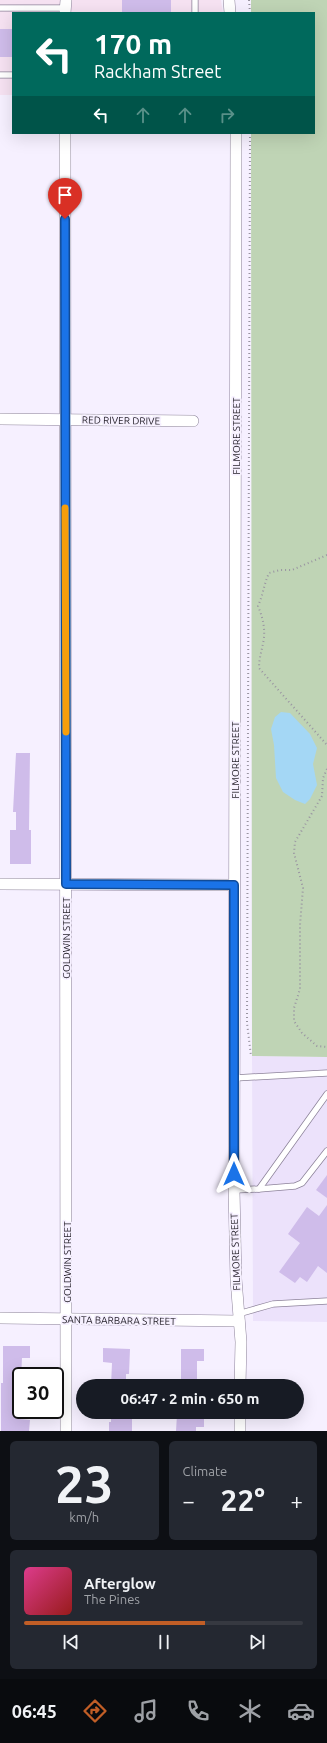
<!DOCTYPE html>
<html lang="en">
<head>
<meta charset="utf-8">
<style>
  body { margin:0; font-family:Ubuntu,sans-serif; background:#242831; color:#f1f3f6; height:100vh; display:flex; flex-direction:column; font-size:15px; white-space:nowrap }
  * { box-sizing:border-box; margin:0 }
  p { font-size:13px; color:#9ea1a6 }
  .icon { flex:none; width:22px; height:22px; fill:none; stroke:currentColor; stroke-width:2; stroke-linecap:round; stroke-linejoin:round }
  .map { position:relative; height:1431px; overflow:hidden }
  .side { display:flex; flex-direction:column; gap:10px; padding:10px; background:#0d0f14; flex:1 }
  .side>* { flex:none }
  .guide { position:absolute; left:12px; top:12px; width:303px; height:122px; border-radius:0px; box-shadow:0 4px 16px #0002; background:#00695c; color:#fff; overflow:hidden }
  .speed { position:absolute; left:12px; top:1367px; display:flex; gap:8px; font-size:20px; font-weight:700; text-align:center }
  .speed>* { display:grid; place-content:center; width:52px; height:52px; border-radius:50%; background:#171b24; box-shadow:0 4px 16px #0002; line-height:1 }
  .speed .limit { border:2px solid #111; border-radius:6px; background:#fff; color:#111 }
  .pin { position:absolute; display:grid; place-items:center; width:34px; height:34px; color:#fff; margin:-41px -17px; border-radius:50% 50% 50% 0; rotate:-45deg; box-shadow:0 0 4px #0007 }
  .pin .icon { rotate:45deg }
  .me { position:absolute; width:44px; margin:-22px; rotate:0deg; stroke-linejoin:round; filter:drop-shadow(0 0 3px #0008) }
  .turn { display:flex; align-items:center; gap:14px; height:84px; padding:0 16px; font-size:18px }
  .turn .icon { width:52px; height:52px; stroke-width:2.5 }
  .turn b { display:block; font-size:28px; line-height:34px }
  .lanes { display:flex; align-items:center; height:38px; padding:0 16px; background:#0003; justify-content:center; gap:20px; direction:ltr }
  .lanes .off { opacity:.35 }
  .big { font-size:30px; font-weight:600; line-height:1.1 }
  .side .card { flex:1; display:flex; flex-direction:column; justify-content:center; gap:6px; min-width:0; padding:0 14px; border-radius:6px; background:#242831 }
  .side .dial { align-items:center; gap:0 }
  .dial b { font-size:52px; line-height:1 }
  .song { display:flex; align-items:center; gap:12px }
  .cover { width:48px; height:48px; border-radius:6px; background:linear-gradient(135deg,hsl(330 70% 55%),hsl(0 70% 35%)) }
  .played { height:4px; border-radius:2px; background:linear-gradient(90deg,#c15e26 65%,#363941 65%) }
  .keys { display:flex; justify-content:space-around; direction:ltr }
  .heat { display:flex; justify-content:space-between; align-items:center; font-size:22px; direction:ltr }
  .side .tiles { flex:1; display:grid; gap:10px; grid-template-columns:1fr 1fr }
  .card:last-child { grid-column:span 2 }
  .trip { position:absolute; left:76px; top:1379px; width:228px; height:40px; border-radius:20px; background:#171b24; box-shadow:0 4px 16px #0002; font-weight:600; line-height:40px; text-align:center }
  .tabs { display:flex; height:64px; justify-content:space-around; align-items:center; background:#090b0e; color:#9ea1a6 }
  .tabs .icon { width:28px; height:28px }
  .tabs .current { color:#c15e26 }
  .tabs b { font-size:18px; color:#f1f3f6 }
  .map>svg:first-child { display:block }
</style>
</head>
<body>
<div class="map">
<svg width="327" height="1431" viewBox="0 0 327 1431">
  <rect width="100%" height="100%" fill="#f6f0ff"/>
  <!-- commercial -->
  <path fill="#f6e2f2" d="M0,0h221l2,13h-210v82h-13z"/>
  <!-- built -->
  <path fill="#ece2fb" d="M252,1056l75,1v265l-74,-1z"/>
  <!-- green -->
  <path fill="#bfd4b5" d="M251,0h76v1057l-75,-1 -1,-923h63v-120h-63z"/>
  <!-- water -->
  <path fill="#a4d7f5" d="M281,712l9,1 20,21 7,14 -4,16 4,21 -7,14 -5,5 -10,-4 -12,-8 -7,-14 -2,-33 -3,-16 4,-12z"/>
  <!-- building -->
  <g fill="#cfbcea">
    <rect x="122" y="0" width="49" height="13"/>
    <rect x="0" y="29" width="13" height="28"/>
    <path d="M16,753h14l-1,77h2v34h-21v-34h6v-18h-3z"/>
    <path d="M327,1175v23l-11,-8z"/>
    <path d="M327,1205v68l-9,-7 -11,16 -7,-5 -5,6 -16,-11 21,-29 -12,-9 19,-27 12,9z"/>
    <path d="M3,1346h27v12h-8l-3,61 11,1 -1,11h-28v-48h2z"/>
    <path d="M103,1348l27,1 -1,25h-3v12h-15l1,-23 -9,-1z"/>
    <path d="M181,1349h23v12h-7v25h-16z"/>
    <path d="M111,1414h21v17h-23v-9h2z"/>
    <path d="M177,1415h27v12h-8v4h-20z"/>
  </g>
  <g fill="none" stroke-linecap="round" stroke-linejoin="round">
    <!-- service casing -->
    <g stroke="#8d839a" stroke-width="7">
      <g id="service">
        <path d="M0,8h66"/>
        <path d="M195,13v-13"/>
        <path d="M0,75h13"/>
        <path d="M235,1078l92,-5"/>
        <path d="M259,1189l36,-3 7,-3 25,-32"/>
        <path d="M234,1190l25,-1 68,-95"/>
        <path d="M238,1314l35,-10 54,-3"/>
      </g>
    </g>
    <!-- minor casing -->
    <g stroke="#8d839a" stroke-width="12">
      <g id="minor">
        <path d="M229,0l1,13"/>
        <path d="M65,13l1,-13"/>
        <path d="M65,133l1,1298"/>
        <path d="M236,133l-2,1057 2,89 5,63 -1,44"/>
        <path d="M0,419l193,2"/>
        <path d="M0,884l234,1"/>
        <path d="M0,1318l239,3"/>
        <path d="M240,1431v-19"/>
      </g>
    </g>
    <!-- path -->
    <g stroke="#9994a1" stroke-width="2" stroke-dasharray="1 3" stroke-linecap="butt">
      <path d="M249,0l1,13"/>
      <path d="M250,133l-3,890 4,33"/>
      <path d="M327,555l-35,15h-12l-11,3c-5,11 -6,22 -11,33 4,10 7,20 6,31 -1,11 -5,19 -5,31l68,77"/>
      <path d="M327,769l-4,9 -1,18 -27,46 -1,11 9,35 -3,37v64l-6,19v13l8,12 15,13 10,1"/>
    </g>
    <!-- service -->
    <use href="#service" stroke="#fff" stroke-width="5.5"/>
    <!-- minor -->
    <use href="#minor" stroke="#fff" stroke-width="11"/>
  </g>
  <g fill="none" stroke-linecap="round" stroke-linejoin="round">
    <!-- route casing -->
    <g stroke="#114b97" stroke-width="10">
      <path id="route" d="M65,219l1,665 168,1v289"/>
    </g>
    <!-- route -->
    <use href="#route" stroke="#1a73e8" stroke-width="7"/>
    <!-- slow -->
    <path stroke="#f59e0b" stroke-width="7" d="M65,508l1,224"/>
  </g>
  <g text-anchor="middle" stroke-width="3.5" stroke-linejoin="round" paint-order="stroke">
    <!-- street labels -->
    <g font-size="10" fill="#27232c" stroke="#f6f0ff">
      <text transform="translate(121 420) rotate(1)" y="4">RED RIVER DRIVE</text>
      <text transform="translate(236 436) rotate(-90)" y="4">FILMORE STREET</text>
      <text transform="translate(235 760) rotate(-90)" y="4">FILMORE STREET</text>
      <text transform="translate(66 938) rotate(-90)" y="4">GOLDWIN STREET</text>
      <text transform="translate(235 1252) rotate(-92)" y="4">FILMORE STREET</text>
      <text transform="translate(67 1262) rotate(-90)" y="4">GOLDWIN STREET</text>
      <text transform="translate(119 1320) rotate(1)" y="4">SANTA BARBARA STREET</text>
    </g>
  </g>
</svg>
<div class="speed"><div class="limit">30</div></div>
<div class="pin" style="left:65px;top:219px;background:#d93025"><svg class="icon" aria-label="arrive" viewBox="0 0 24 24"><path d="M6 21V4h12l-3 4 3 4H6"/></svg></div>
<svg class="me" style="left:234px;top:1174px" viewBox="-20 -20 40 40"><path d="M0-17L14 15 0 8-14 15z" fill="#1a73e8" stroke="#fff" stroke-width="4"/></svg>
<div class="trip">06:47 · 2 min · 650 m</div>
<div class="guide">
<div class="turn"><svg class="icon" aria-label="left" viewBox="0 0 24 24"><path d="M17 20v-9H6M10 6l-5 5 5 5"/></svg><div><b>170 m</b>Rackham Street</div></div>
<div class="lanes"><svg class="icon" aria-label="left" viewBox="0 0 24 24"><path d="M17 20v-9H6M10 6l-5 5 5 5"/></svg><svg class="icon off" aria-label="ahead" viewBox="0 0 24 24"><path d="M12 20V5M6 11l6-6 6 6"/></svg><svg class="icon off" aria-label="ahead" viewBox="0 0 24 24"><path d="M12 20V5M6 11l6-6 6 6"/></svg><svg class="icon off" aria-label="right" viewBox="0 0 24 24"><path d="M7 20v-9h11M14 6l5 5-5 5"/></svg></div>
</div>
</div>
<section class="side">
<div class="tiles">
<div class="card dial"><b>23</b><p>km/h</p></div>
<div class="card"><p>Climate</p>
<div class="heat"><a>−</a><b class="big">22°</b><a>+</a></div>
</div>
<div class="card">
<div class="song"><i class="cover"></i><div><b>Afterglow</b><p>The Pines</p></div></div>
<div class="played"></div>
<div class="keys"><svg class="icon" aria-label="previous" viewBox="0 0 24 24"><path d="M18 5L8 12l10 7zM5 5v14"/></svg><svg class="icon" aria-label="pause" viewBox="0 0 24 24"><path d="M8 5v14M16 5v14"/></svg><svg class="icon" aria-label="next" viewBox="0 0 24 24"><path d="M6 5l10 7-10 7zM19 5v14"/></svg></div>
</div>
</div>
</section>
<nav class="tabs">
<b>06:45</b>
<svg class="icon current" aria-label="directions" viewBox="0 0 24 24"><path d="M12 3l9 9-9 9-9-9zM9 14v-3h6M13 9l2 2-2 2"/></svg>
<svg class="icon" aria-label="music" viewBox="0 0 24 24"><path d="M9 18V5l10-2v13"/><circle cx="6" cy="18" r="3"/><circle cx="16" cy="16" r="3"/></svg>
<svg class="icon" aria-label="phone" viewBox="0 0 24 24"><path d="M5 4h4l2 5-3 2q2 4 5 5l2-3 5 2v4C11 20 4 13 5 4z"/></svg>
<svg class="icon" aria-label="climate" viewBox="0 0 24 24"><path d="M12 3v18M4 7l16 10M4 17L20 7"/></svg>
<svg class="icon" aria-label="car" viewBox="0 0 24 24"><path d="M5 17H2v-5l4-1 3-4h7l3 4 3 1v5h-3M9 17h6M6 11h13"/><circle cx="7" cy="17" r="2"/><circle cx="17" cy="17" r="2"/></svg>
</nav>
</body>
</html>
